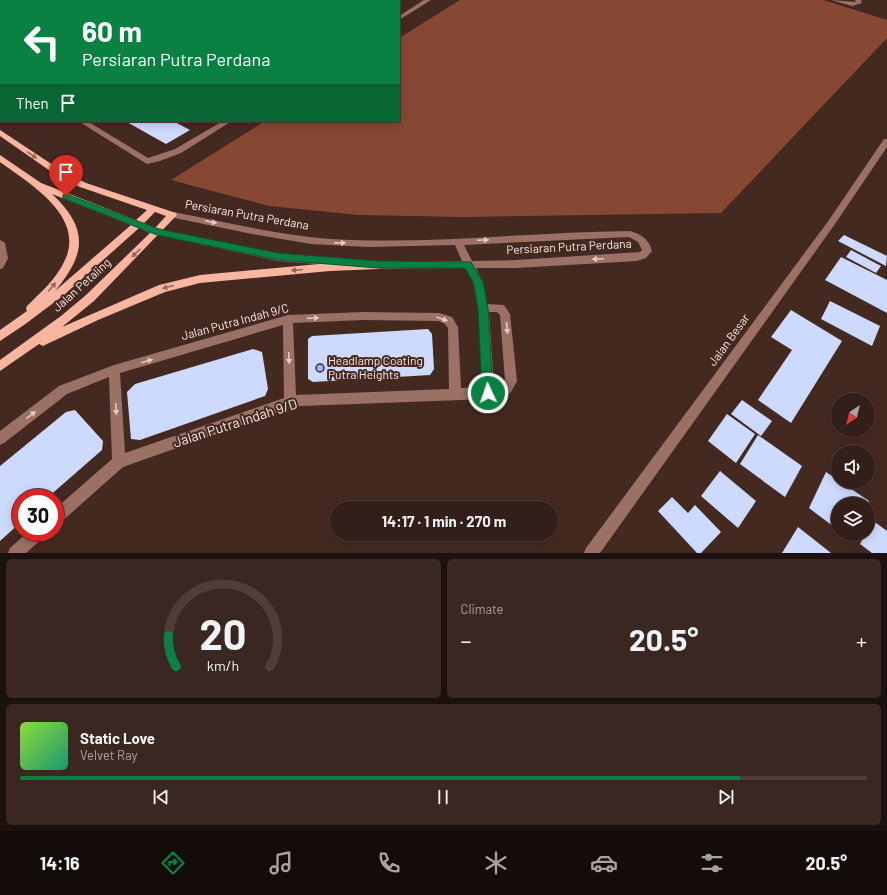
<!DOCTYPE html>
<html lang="en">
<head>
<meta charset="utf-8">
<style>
  body { margin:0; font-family:Barlow,sans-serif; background:#3b2722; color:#f1f3f6; height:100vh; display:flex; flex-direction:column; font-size:15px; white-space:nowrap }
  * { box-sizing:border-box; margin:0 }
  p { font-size:13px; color:#a9a2a2 }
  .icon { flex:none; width:22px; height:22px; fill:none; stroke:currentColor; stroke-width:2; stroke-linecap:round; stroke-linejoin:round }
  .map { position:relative; height:553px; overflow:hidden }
  .sheet { display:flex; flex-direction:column; gap:6px; padding:6px; background:#1c110e; flex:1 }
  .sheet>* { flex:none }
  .hud { position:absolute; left:0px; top:0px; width:400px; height:122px; box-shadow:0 2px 10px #0003,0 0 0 1px #4e3d38; background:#0b8043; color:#fff; overflow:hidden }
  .needle { width:26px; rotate:215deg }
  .fabs { position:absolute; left:831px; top:393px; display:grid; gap:8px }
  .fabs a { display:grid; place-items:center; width:44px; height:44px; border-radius:50%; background:#331f19; box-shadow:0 2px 10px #0003,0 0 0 1px #4e3d38; font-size:20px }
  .speed { position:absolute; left:12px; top:489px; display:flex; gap:8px; font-size:20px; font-weight:700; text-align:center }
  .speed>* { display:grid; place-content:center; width:52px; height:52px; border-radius:50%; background:#331f19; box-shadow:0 2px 10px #0003,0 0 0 1px #4e3d38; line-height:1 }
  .speed .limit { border:6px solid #d22; background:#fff; color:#111 }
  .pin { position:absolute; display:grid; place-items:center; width:34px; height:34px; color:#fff; margin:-41px -17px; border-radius:50% 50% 50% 0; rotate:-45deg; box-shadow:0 0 4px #0007 }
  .pin .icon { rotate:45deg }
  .me { position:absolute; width:44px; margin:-22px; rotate:357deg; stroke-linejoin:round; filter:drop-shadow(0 0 3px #0008) }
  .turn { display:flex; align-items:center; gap:14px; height:84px; padding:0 16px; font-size:18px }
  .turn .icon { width:52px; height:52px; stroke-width:2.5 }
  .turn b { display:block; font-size:28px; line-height:34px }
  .then { display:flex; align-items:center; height:38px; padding:0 16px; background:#0003; gap:8px; font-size:15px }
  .big { font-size:30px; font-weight:700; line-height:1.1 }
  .sheet .tile { flex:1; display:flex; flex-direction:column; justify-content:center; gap:6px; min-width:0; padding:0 14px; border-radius:6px; background:#3b2722 }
  .sheet .dial { align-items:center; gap:0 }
  .dial svg { height:104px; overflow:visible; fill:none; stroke:#4e3d38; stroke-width:7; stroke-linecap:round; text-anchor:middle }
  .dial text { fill:#f1f3f6; stroke:none }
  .song { display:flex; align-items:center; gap:12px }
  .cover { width:48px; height:48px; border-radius:6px; background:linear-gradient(135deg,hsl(90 70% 55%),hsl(160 70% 35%)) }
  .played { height:4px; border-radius:2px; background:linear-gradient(90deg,#0b8043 85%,#4e3d38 85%) }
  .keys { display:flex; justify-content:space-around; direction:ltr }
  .heat { display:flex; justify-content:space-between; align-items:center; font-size:22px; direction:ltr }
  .sheet .tiles { flex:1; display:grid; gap:6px; grid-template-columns:1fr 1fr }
  .tile:last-child { grid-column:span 2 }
  .trip { position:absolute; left:330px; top:501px; width:228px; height:40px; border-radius:20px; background:#331f19; box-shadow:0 2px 10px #0003,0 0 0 1px #4e3d38; font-weight:700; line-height:40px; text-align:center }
  .menu { display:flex; height:64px; justify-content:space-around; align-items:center; background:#140c0a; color:#a9a2a2 }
  .menu .icon { width:28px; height:28px }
  .menu .current { color:#0b8043 }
  .menu b { font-size:18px; color:#f1f3f6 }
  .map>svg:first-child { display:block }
</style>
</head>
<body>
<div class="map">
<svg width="887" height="553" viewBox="0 0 887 553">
  <rect width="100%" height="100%" fill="#442921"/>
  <!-- green -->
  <path fill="#864733" d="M460,0h363l64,20v18l-166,175 -256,4 -107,-2 -89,-9 -98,-26 94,-59h134v-83z"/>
  <!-- building -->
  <g fill="#cddafd">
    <path d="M125,121h48l17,9 -24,14z"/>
    <path d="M844,235l43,21 -1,10 -48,-25z"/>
    <path d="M851,250l30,16 -5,7 -30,-16z"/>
    <path d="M841,257l46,23v33l-62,-33z"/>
    <path d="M830,301l50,25 -8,20 -51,-27z"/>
    <path d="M791,310l51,31 -51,82 -33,-23 34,-50 -21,-13z"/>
    <path d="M428,329l4,5 2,35 -4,6 -117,7 -5,-3v-40l4,-3z"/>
    <path d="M253,349l9,3 6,37 -3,7 -125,44 -9,-1 -4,-47 8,-8z"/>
    <path d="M742,400l30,21 -11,15 -30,-22z"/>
    <path d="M75,410l28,31 -1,9 -55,48h-26v24l-21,19v-75l66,-54z"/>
    <path d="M727,414l28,20 -19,29 -28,-22z"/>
    <path d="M758,435l44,31 -17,31 -45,-33z"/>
    <path d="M720,471l36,30 -18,27 -37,-32z"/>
    <path d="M826,472l12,8v2h3l28,19 -2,3h-29v26l-29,-22z"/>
    <path d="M672,497l16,16 7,-8 26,27 -20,21h-4l-39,-42z"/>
    <path d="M872,520l15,11v22h-15l-12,-9 5,-10h3v-5z"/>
    <path d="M798,527l33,26h-49z"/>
  </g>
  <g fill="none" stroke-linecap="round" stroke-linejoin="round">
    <!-- minor -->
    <g fill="#9a7164" fill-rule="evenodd">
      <path d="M13,0h8l-9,1z"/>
      <path d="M109,0h7l-8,1z"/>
      <path d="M140,0h7l1,1h-7z"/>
      <path d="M272,0h8l1,1h-8z"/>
      <path d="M342,0h7l-8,1z"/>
      <path d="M424,0h7l-32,20v-4z"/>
      <path d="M831,0l25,2 -1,-2h6l1,3 -10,3z"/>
      <rect x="0" y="4" width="1" height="4"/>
      <rect x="0" y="42" width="1" height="4"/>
      <rect x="0" y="73" width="1" height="4"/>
      <path d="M78,121h9l61,37 27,-9 48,-28h9l-51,32 -21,8 -13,3z"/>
      <path d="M884,139h3v8l-52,77 -235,329h-16l2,-5 243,-328z"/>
      <path d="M173,212c52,10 105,23 158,27 100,6 199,-7 299,-8 11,3 19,8 22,20l-6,7 -9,3 -121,7h-40l7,14 4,22 17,1 6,9 7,67 -6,11 -6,4 -17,3 -187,7 -11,2 -167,59 -63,56 -5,2v-16l57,-50 -3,-82 -42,17 -63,49 -4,2v-14l59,-45 55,-21 174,-50 75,-3 76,1 13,4 6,10 3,61 21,-1 -4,-79 -5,-26 -7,-14 -88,1 -100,-8 -121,-26 -5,-3 5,-3 121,24 100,8h84l-7,-16 -87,2 -57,-3 -59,-10 -82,-17 -1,-2zM629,237l9,5 4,8 -2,2 -124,8 -44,1 -8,-16zM489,312h8l3,3 5,65 -6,7h-5zM363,320l76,1 5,2 4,5 1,61 -153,6 -3,-72zM283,325l1,73 -159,55 -5,-80z"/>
      <path d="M0,240l5,3 3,15 -5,10 -3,1z"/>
      <path d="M28,532h18l-2,5 -18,16h-18l2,-5z"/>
    </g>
    <!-- major -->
    <path fill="#f8b59f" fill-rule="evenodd" d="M0,130l62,41 24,12 90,30 1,2 -83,86 -32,26 97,-42 41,-10 130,-12 48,-2 3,1 2,3 -2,3 -3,1 -48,2 -130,12 -35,9 -67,28 -51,24 -4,2 -4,-2 -39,27v-11l61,-44 25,-21 64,-62 -11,-5 -75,67 -40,30 -24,16v-11l27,-19 -1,-2 1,-3c14,-14 29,-27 37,-44 23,-45 -34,-78 -64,-100v-7l41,28 95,37 11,-10 -67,-23 -24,-12 -56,-39zM52,194l79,31 -76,66c32,-38 33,-63 -3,-97zM155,212l11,4 -11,12 -11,-5z"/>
  </g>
  <!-- one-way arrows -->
  <defs><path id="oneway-solid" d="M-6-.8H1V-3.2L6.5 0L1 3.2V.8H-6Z"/></defs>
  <g fill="#95685a">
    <use href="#oneway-solid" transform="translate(32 155) rotate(35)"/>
    <use href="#oneway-solid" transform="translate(136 253) rotate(136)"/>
    <use href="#oneway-solid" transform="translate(297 270) rotate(175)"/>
    <use href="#oneway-solid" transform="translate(52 287) rotate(-50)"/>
    <use href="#oneway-solid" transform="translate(168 287) rotate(166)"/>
  </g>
  <g fill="#e2cac2">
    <use href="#oneway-solid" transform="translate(211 222) rotate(12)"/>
    <use href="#oneway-solid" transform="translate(483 240) rotate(-2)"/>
    <use href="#oneway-solid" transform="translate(340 243) rotate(1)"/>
    <use href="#oneway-solid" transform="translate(598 259) rotate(177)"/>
    <use href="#oneway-solid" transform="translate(313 318) rotate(-3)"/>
    <use href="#oneway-solid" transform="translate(442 319) rotate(19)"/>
    <use href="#oneway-solid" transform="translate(507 328) rotate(85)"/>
    <use href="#oneway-solid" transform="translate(289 358) rotate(88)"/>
    <use href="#oneway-solid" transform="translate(147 361) rotate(-16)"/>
    <use href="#oneway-solid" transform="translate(116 409) rotate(87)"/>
    <use href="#oneway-solid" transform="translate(31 415) rotate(-38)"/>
  </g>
  <!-- route -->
  <path fill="#0b8043" stroke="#07532c" d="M66,194l93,35 119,24 100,8 93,1 12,20 5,26 5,85 -1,4 -4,1 -4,-1 -2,-4 -4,-85 -4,-25 -9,-15h-87l-100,-8 -121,-25 -94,-37v-3z"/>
  <!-- markers -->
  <circle fill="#9bb5fd" stroke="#442921" stroke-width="1.5" cx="320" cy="368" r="4"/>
  <g text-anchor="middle" stroke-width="4" stroke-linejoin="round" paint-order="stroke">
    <!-- street labels -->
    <g font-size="12" fill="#fae8e2" stroke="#442921">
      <text transform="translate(247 215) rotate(10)" y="4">Persiaran Putra Perdana</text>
      <text transform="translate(569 247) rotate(-3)" y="4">Persiaran Putra Perdana</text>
      <text transform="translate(82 285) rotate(-42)" y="4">Jalan Petaling</text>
      <text transform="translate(235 322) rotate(-15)" y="4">Jalan Putra Indah 9/C</text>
      <text transform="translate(729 340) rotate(-54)" y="4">Jalan Besar</text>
    </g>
    <!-- poi labels -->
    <g font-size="12" fill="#fae8e2" stroke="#442921" text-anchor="start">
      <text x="328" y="365">Headlamp Coating<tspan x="328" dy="14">Putra Heights</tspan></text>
    </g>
    <!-- near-street labels -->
    <g font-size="14" fill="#fae8e2" stroke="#442921">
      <text transform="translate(235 423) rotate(-18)" y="5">Jalan Putra Indah 9/D</text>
    </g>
  </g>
</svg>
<div class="fabs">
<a><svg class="needle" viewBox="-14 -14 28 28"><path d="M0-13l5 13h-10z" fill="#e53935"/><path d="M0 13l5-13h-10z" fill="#a9a2a2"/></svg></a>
<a><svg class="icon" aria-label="sound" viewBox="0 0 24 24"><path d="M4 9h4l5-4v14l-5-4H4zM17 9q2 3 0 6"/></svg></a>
<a><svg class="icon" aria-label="layers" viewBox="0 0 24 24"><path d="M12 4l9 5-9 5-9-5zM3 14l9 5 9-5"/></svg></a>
</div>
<div class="speed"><div class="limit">30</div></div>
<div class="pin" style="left:66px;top:196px;background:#d93025"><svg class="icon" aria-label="arrive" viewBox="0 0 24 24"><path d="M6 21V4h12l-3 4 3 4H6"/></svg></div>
<svg class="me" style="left:488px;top:393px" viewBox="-20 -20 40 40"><circle r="17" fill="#0b8043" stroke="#fff" stroke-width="3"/><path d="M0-11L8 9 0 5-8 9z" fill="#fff"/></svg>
<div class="trip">14:17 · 1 min · 270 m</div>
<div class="hud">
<div class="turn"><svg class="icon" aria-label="left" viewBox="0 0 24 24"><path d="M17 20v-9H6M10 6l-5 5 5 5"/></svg><div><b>60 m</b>Persiaran Putra Perdana</div></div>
<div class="then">Then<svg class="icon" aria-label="arrive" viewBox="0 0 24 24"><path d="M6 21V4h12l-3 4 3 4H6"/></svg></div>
</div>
</div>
<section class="sheet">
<div class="tiles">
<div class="tile dial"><svg viewBox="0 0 100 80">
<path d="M14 69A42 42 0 1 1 86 69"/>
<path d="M14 69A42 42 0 0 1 8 45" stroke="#0b8043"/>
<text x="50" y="56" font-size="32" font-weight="700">20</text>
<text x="50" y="72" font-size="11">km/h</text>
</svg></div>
<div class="tile"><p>Climate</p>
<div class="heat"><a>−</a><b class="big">20.5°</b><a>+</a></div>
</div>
<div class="tile">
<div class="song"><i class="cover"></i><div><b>Static Love</b><p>Velvet Ray</p></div></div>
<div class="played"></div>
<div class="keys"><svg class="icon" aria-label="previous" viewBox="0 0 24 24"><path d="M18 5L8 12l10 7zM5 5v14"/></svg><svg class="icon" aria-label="pause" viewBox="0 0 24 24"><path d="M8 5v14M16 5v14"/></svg><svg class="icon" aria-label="next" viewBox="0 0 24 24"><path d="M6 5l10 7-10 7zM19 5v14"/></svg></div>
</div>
</div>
</section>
<nav class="menu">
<b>14:16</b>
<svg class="icon current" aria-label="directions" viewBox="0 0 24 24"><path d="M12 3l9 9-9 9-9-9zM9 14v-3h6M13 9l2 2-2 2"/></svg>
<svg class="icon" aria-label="music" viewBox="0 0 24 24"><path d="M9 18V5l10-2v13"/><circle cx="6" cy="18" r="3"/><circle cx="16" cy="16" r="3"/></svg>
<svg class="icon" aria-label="phone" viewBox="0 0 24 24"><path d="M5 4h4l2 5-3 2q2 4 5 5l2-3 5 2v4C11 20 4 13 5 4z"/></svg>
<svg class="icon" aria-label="climate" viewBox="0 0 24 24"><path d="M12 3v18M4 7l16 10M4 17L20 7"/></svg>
<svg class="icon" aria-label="car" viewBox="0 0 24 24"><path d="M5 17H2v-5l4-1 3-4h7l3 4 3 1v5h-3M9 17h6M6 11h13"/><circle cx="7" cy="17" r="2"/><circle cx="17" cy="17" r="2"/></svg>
<svg class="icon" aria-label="filters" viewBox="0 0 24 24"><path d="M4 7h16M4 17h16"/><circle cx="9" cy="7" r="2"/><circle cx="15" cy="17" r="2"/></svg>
<b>20.5°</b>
</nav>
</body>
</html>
